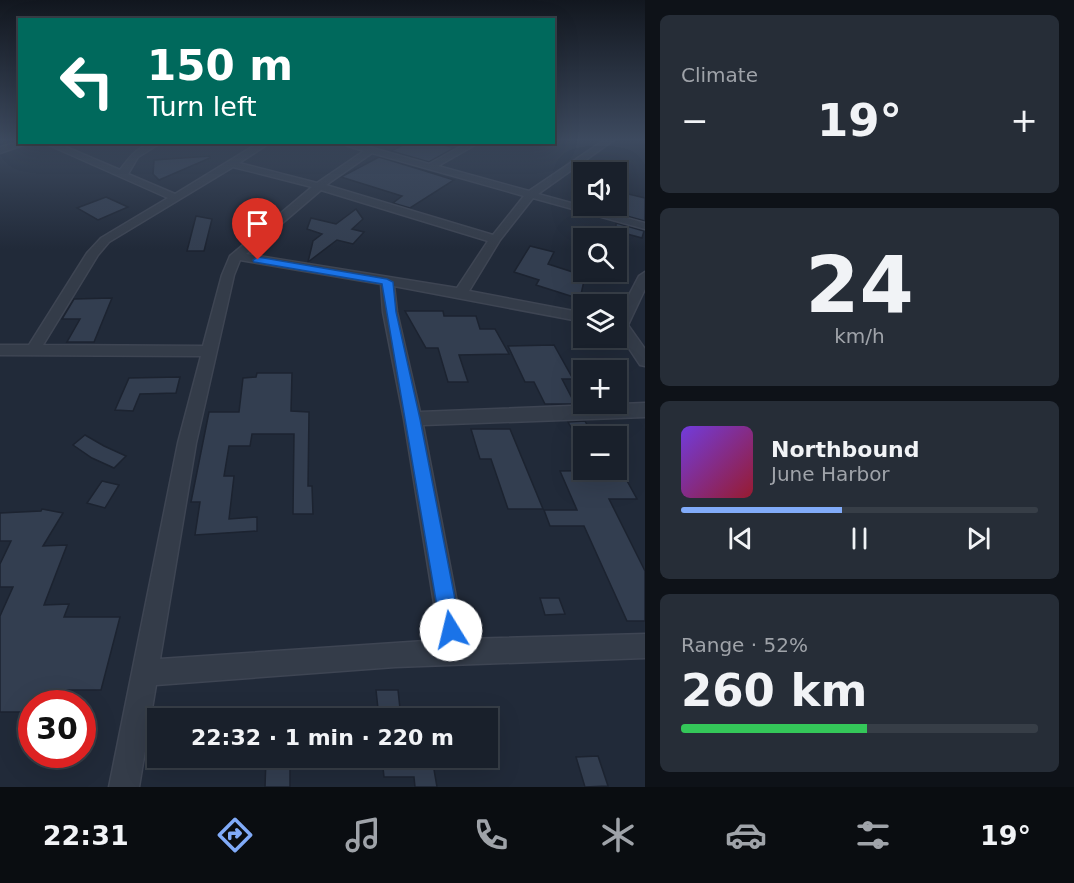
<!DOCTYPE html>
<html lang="en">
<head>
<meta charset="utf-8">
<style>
  body { margin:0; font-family:"DejaVu Sans",sans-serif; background:#262d37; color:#f1f3f6; height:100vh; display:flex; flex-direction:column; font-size:22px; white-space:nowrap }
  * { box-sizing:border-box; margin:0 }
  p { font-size:20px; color:#9fa3a9 }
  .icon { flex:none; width:33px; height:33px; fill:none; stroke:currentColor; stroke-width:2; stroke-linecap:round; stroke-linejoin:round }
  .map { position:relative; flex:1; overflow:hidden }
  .drawer { display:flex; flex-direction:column; gap:15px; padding:15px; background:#0e1218; width:429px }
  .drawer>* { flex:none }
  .guide { position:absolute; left:18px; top:18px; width:537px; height:126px; border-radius:0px; box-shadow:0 6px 24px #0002,0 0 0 2px #373e47; background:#00695c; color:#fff; overflow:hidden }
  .controls { position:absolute; left:573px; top:162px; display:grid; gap:12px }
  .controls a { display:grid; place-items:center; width:54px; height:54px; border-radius:0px; background:#19202b; box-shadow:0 6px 24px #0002,0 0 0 2px #373e47; font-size:30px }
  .speed { position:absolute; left:18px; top:690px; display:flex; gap:12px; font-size:30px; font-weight:700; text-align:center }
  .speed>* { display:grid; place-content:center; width:78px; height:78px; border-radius:50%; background:#19202b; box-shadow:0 6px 24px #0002,0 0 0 2px #373e47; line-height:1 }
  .speed .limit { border:9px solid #d22; background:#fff; color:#111 }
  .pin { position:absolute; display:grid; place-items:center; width:51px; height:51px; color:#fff; margin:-62px -26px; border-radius:50% 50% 50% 0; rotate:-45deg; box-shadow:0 0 6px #0007 }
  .pin .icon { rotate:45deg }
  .me { position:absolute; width:66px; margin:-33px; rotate:351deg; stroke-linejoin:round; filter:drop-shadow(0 0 4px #0008) }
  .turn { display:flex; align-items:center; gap:21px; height:126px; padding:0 30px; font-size:27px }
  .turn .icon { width:78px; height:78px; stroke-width:2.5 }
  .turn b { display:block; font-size:42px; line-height:51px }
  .big { font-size:45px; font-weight:800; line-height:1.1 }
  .drawer .card { flex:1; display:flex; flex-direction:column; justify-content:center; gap:9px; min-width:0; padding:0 21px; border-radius:9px; background:#262d37 }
  .drawer .dial { align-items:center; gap:0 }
  .dial b { font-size:78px; line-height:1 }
  .song { display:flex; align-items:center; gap:18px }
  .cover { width:72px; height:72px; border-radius:9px; background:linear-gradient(135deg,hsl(260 70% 55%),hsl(350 70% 35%)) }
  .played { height:6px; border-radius:3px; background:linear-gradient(90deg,#81abf9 45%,#373e47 45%) }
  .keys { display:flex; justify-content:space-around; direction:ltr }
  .heat { display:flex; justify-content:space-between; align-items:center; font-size:33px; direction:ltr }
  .charge { height:9px; border-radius:4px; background:linear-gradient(90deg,#34c759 52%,#373e47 0) }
  .trip { position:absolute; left:147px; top:708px; width:351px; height:60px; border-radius:0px; background:#19202b; box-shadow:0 6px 24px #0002,0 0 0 2px #373e47; font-weight:800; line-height:60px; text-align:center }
  .dock { display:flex; height:96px; justify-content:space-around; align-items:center; background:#0a0d11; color:#9fa3a9 }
  .dock .icon { width:42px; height:42px }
  .dock .current { color:#81abf9 }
  .dock b { font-size:27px; color:#f1f3f6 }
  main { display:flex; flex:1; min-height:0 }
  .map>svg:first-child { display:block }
</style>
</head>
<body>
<main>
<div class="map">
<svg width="645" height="787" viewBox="0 0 645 787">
  <rect width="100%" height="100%" fill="#212a39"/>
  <!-- building -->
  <g fill="#333e50" stroke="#1c2330" stroke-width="1.5">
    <path d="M409,142h25l20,6 -25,14 -38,-11z"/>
    <path d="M210,156v2l-51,22 -6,-6 1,-14z"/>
    <path d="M379,157l43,13 32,10 -44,28 -17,-5 9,-7 -61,-19z"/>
    <path d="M616,191l29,7v23l-29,-8z"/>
    <path d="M106,197l22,10 -30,13 -21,-12z"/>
    <path d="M356,209l7,10 -11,10 12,3 -11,12 -16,-4 -29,22 5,-21 9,-7 -15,-5 4,-11 25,6z"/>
    <path d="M196,216l16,3 -8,32h-17z"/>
    <path d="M616,223l28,8 -2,7 -26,-7z"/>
    <path d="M530,246l24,6 -6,12 37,12 -5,23 -44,-14 3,-5 -25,-8z"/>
    <path d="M112,298l-18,44h-27l13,-23h-18l12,-20z"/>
    <path d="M405,311h38l1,5h32l4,13h15l14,25 -50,1 9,27h-20l-10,-34h-12z"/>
    <path d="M554,345l19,34h-11l13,25h-30l-11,-22h-9l-17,-36z"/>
    <path d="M257,373h35l-1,38 18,1 -1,74h4l1,28h-20l1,-80h-42l-2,12h-21l-5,30h10l-5,43 28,-2v14l-62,4 5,-33h-9l18,-90h30l4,-34 13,-1z"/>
    <path d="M180,377l-4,16 -36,1 -7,17 -18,-1 14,-32z"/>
    <path d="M585,421l8,15h-17l-8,-14z"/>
    <path d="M471,429h39l33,80h-35l-17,-50h-11z"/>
    <path d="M85,435l19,11 22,10 -12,12 -22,-10 -19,-13z"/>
    <path d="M621,470l16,29h-28l36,72v50h-18l-43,-95h-34l-6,-16h33l-17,-39z"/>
    <path d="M102,481l17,4 -14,23 -18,-5z"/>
    <path d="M42,509l21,4 -20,33 24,-1 -23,60 25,-1 -5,13h56l-19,73h-39l-5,14h-25v8h-32v-96l13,-29h-13v-23l11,-23h-11v-28l41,-2z"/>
    <path d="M540,598h19l6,16 -20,1z"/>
    <path d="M376,690h22l3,28h-22z"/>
    <path d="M598,756l10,30 -23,1 -9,-30z"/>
    <path d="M266,758h24v29h-25z"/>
    <path d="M382,758h50l5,29h-22l-1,-10h-30z"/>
  </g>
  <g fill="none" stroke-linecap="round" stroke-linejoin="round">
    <!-- street casing -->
    <g stroke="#3e4553" stroke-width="3">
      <g id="street">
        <path d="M606,139h9l-77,55 107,29v6l-112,-31 -33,42 -31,51 115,22v9l-190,-36 3,26 23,100 225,-9v14l-222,8 41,214 181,-5v24l-250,9 -239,18 -17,102h-30l69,-344 23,-87 -201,-1v-10h29l58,-92 14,-15 67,-40 -126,-56h12l66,28c11,-15 21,-28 42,-28l-24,15 -10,17 47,20 85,-52h11l-32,21 78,20 47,-32 -28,-9h15l78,22 40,-22h11l-42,24 91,25zM372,153l152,43 -31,39 -167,-50zM233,167l79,20 -82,69 -8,19 -19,71 -160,-1 55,-90 11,-13zM321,190l167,51 -31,47 -211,-34zM240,260l141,24 2,28 21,107 36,221 -280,19 36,-216 38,-168z"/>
        <path d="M20,142h12l-32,11v-6z"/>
        <path d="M645,272v17l-17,36 17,24v17l-5,-1 -24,-36v-9l23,-44z"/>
      </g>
    </g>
    <!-- street -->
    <use href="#street" fill="#343c49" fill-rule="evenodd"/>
  </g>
  <!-- sky -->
  <linearGradient id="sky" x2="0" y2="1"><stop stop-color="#12171f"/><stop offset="0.56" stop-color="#3d4a5f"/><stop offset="1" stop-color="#3d4a5f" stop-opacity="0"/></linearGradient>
  <rect width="645" height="249" fill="url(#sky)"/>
  <!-- route -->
  <path fill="#1a73e8" stroke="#114b97" stroke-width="1.5" d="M258,257l129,22 6,3 3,30 24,107 41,211 -3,7 -7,3 -8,-3 -2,-7 -59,-346 -128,-22 -1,-2z"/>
</svg>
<div class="controls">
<a><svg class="icon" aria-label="sound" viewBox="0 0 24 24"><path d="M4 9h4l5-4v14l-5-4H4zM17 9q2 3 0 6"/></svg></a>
<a><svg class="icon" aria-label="search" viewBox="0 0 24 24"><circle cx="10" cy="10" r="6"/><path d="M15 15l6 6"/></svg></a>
<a><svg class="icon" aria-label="layers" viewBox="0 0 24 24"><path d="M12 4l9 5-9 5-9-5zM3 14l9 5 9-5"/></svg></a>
<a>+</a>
<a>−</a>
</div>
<div class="speed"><div class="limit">30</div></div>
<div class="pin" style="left:258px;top:260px;background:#d93025"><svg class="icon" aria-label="arrive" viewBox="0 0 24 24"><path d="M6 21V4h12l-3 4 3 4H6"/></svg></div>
<svg class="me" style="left:451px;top:630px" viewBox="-20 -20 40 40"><circle r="19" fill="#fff"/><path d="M0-13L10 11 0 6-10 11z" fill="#1a73e8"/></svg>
<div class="trip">22:32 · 1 min · 220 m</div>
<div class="guide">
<div class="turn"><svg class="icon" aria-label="left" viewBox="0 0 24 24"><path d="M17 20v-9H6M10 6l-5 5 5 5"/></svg><div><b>150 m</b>Turn left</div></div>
</div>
</div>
<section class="drawer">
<div class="card"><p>Climate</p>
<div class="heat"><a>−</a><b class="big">19°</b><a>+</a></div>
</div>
<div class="card dial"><b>24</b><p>km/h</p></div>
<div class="card">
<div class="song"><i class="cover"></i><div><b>Northbound</b><p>June Harbor</p></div></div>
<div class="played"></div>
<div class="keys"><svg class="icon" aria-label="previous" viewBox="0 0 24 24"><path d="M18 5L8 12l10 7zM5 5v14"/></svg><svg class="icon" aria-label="pause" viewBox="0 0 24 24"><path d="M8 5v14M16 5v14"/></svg><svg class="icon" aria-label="next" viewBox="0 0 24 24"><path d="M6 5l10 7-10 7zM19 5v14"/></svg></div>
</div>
<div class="card"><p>Range · 52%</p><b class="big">260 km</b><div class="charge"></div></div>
</section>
</main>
<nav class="dock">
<b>22:31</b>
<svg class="icon current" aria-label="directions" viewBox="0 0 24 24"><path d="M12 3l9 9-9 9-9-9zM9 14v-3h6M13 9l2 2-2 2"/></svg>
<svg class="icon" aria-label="music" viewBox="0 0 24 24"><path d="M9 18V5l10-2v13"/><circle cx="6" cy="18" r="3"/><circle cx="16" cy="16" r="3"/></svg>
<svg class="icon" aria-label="phone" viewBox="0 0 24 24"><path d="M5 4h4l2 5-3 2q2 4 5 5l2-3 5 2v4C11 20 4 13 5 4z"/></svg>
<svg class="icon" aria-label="climate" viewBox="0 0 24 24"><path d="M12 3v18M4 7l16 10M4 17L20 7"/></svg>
<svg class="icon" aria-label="car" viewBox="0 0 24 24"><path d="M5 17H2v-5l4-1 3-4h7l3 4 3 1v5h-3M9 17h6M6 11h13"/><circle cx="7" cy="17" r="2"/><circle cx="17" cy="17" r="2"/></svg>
<svg class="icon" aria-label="filters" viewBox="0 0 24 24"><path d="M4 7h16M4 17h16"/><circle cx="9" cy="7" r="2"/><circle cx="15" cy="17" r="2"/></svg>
<b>19°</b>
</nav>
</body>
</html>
